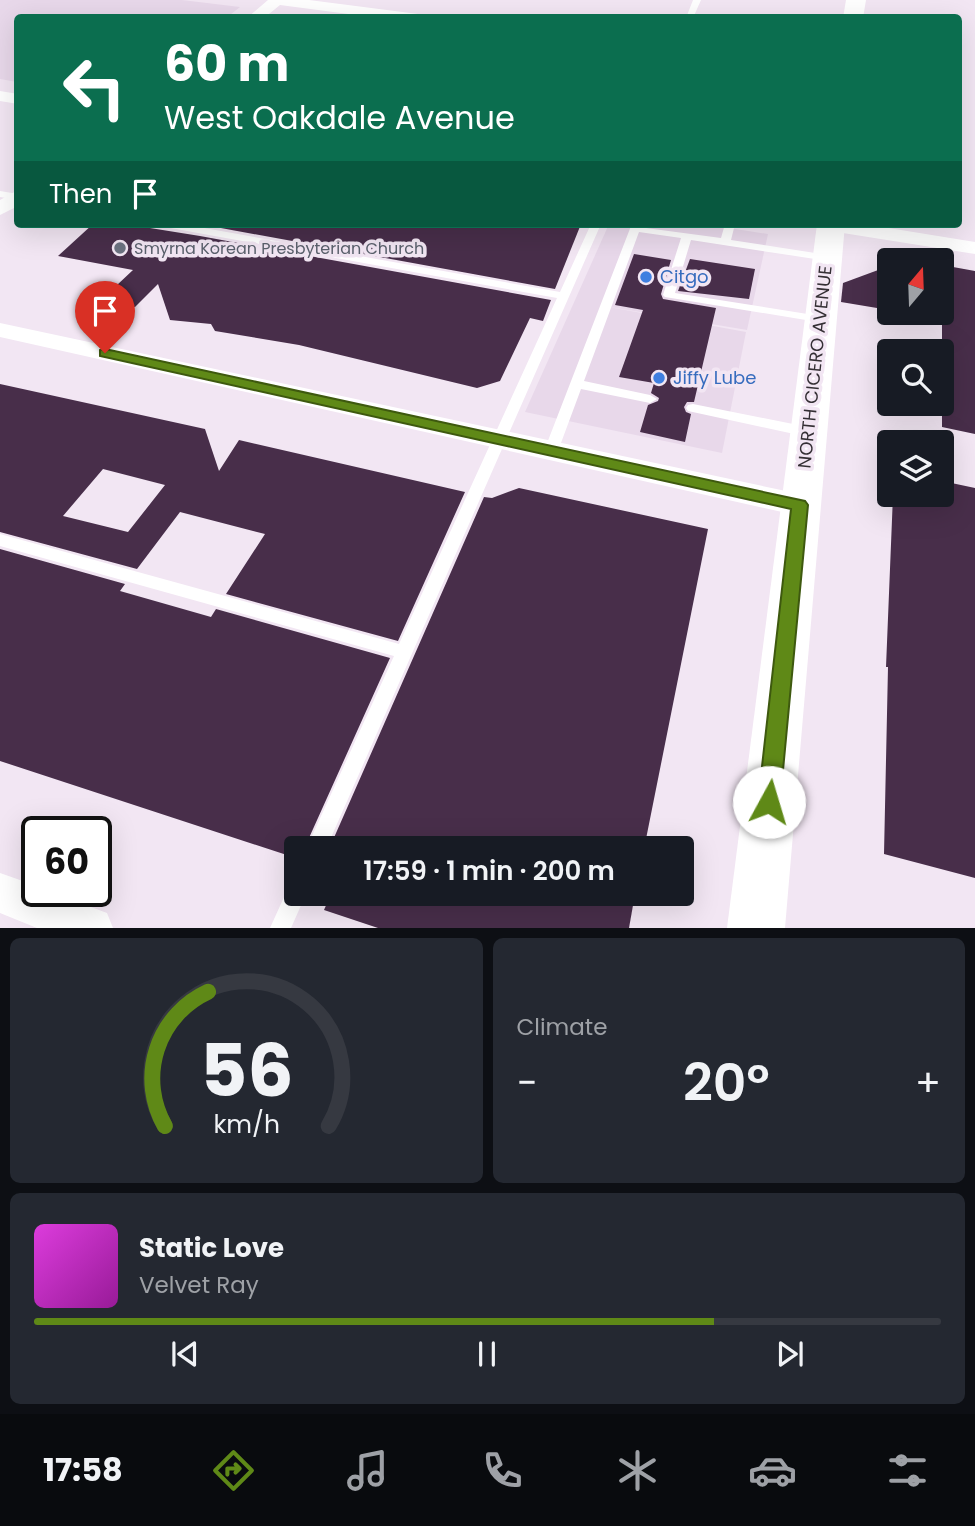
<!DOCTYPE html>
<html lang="en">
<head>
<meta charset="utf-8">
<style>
  body { margin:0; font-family:Poppins,sans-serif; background:#242831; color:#f1f3f6; height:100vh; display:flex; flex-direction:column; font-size:26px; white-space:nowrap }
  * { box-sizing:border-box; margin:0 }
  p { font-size:23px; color:#9ea1a6 }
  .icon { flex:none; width:38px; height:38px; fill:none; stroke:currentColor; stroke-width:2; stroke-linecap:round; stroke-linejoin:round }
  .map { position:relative; height:928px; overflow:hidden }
  .details { display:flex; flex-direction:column; gap:10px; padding:10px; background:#0d0f14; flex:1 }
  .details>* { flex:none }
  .top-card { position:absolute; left:14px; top:14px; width:948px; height:214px; border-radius:7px; box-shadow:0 7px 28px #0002; background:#0b6e4f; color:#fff; overflow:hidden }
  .needle { width:46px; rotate:19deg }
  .fabs { position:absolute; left:877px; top:248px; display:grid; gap:14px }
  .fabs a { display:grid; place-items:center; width:77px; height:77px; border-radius:7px; background:#171b24; box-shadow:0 7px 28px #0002; font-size:35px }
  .speed { position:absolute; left:21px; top:816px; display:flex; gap:14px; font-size:35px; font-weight:700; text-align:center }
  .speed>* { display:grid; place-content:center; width:91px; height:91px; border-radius:50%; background:#171b24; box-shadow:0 7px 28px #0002; line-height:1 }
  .speed .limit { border:4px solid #111; border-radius:10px; background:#fff; color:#111 }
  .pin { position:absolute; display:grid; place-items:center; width:60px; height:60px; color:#fff; margin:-72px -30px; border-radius:50% 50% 50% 0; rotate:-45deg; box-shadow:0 0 7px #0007 }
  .pin .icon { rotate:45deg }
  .me { position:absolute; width:77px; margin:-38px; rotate:6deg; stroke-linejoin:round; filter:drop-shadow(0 0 5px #0008) }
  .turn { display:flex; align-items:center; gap:24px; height:147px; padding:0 35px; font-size:32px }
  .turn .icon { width:91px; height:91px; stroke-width:2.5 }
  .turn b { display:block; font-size:49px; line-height:60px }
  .then { display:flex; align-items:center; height:66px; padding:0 35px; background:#0003; gap:14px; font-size:26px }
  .big { font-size:52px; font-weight:600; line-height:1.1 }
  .details .card { flex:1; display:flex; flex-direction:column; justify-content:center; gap:10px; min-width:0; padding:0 24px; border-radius:10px; background:#242831 }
  .details .dial { align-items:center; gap:0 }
  .dial svg { height:182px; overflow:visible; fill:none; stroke:#363941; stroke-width:7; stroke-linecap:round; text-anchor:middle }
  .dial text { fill:#f1f3f6; stroke:none }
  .song { display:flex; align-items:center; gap:21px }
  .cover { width:84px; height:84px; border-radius:10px; background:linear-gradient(135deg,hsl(300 70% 55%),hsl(300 70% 35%)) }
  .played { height:7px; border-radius:4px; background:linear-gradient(90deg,#5f8917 75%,#363941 75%) }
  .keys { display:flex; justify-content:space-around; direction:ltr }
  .heat { display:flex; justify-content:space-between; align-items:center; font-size:38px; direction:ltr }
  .details .tiles { flex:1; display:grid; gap:10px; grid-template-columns:1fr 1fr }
  .card:last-child { grid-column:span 2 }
  .trip { position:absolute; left:284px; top:836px; width:410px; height:70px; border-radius:7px; background:#171b24; box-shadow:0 7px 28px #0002; font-weight:600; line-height:70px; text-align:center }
  .tabs { display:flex; height:112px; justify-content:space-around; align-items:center; background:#090b0e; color:#9ea1a6 }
  .tabs .icon { width:49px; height:49px }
  .tabs .active { color:#5f8917 }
  .tabs b { font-size:32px; color:#f1f3f6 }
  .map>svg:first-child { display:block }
</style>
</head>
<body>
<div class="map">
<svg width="975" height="928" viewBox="0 0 975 928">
  <rect width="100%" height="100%" fill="#f2e6f3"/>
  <!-- built -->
  <g fill="#e8d8ea">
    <path d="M0,0h182l58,7 -14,11h-208l-1,64 -17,-3z"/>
    <path d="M609,224h94l65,10 -21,96 -149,-25 148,27 -24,121 -197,-41z"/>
  </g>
  <!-- building -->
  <g fill="#482e4a" fill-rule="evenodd">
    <path d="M93,224h32l75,12 351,64 -8,21 -13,-3 -30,63 -23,7 -178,-43 -84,-14 -4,-7 -41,-4 -12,-36 -23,23 -35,-6 33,-31 -75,-14z"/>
    <path d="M213,224h368l-26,65 -345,-63z"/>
    <path d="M634,254l37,6 -10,34 2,5 53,9 -22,94h-7l-3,5 2,5 5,2 -6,28 -45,-10 8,-27 10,-4 1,-3 -8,-5 3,-10 -35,-6 24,-67 -28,-5z"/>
    <path d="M690,259l65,10 -6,30 -71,-8z"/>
    <path d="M942,265l33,6v163l-33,-7v-109l-32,-5h32z"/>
    <path d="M889,266v44l-48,-8 2,-19z"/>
    <path d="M0,384l205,45 14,42 20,-31 226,52 -67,149 -172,-47 39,-60 -85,-22 -43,57 -137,-37zM103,469l62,16 -37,47 -65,-16z"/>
    <path d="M942,481l33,7v390l-91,-24 4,-187h-2l7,-172h49z"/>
    <path d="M519,488l189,41 -64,320h-315l155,-352 8,1z"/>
    <path d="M0,549l125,35 -5,7 91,26 5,-8 174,49 -86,191h-8v9l-296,-97z"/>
    <path d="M331,894h304l-6,34h-251l-54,-18z"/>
  </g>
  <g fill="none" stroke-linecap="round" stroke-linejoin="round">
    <!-- service -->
    <g fill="#fff" fill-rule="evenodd">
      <path d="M693,0h8l-8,18h-7z"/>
      <path d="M0,191l18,3v6l-18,-3z"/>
      <path d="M160,224h22l378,68 31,-68h10l-275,625h-20l88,-193 -394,-110v-12l399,110 158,-346 -392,-71z"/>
      <path d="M725,224h10l-4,16 97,15 5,3 -5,3 -137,-21 -16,53 145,23 6,4 -2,3 -159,-26 -2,-2 18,-57 -42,-6 -55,149 66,14 7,4 -7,4 -69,-14 -23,62 -2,3h-10l-2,-3 87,-225 90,12z"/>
      <path d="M693,404l115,23 7,5 -7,5 -120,-26 -2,-3 2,-3z"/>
      <path d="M296,883v11h10l-15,34h-21l19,-42z"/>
    </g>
    <!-- minor -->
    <g fill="#fff" fill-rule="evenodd">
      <path d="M268,0h41l109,14 7,4h-46l-99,-13 -16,13h-17z"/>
      <path d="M0,91l18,3v10l-18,-3z"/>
      <path d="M18,190v16l-18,9v-15z"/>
      <path d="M814,224h50l111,18v12l-151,-24 -7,-2z"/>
      <path d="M0,323l800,171 10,4 5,7 -5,7 -10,4 -800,-179z"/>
      <path d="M0,873l37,13v5h11l59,22 6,15h-76l-37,-15z"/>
    </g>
    <!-- primary -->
    <g fill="#fff" fill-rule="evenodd">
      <path d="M846,0h20l-3,18h-20z"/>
      <path d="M817,224h28l-60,704h-58z"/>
    </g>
  </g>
  <!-- route -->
  <path fill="#5f8917" stroke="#3e590f" stroke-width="2" d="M105,349l700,152 3,4 -28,297 -3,7 -8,3 -8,-3 -3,-7 33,-293 -691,-153v-6z"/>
  <!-- markers -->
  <circle fill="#6b7280" stroke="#f2e6f3" stroke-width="2.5" cx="120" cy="248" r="7"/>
  <g fill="#3f7fe0" stroke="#f2e6f3" stroke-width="2.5">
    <circle cx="646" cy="277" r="7"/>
    <circle cx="659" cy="378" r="7"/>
  </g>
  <g text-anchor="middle" stroke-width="7" stroke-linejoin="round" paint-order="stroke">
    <!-- far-worship labels -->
    <g font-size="16" fill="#5b616d" stroke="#f2e6f3" text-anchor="start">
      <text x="134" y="254">Smyrna Korean Presbyterian Church</text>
    </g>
    <!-- shop labels -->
    <g font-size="18" fill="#366cbe" stroke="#f2e6f3" text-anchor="start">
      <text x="660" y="283">Citgo</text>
      <text x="673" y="384">Jiffy Lube</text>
    </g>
    <!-- street labels -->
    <g font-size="18" fill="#342f34" stroke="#f2e6f3">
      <text transform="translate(815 367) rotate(-84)" y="6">NORTH CICERO AVENUE</text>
    </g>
  </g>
</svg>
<div class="fabs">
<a><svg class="needle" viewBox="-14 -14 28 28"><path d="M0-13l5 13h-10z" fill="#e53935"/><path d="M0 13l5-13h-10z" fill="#9ea1a6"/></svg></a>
<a><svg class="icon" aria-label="search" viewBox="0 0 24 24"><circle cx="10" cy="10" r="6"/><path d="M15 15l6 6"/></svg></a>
<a><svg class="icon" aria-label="layers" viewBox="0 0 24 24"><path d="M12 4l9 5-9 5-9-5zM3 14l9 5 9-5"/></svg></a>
</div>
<div class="speed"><div class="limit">60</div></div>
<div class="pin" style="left:105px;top:353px;background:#d93025"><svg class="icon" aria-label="arrive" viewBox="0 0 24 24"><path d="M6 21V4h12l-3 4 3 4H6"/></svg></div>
<svg class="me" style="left:769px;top:802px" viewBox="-20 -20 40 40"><circle r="19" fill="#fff"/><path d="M0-13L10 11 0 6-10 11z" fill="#5f8917"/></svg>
<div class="trip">17:59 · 1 min · 200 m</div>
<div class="top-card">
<div class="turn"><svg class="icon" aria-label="left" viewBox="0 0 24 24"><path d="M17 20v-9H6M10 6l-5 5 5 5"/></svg><div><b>60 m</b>West Oakdale Avenue</div></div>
<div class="then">Then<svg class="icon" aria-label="arrive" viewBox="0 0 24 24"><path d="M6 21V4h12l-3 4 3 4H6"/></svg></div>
</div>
</div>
<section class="details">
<div class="tiles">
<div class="card dial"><svg viewBox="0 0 100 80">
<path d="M14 69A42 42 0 1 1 86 69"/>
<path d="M14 69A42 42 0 0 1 33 10" stroke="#5f8917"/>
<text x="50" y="56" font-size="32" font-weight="700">56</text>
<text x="50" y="72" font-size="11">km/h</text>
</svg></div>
<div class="card"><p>Climate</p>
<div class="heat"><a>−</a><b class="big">20°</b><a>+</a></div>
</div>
<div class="card">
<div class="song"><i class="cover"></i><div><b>Static Love</b><p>Velvet Ray</p></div></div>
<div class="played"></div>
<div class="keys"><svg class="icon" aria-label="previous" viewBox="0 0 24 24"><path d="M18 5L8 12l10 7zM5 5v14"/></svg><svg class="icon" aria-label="pause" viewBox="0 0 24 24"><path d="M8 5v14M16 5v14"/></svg><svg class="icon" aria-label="next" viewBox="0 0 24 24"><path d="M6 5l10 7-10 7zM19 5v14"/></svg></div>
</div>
</div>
</section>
<nav class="tabs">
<b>17:58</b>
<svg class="icon active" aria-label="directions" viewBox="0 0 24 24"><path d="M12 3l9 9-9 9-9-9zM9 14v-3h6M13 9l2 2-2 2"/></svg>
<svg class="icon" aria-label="music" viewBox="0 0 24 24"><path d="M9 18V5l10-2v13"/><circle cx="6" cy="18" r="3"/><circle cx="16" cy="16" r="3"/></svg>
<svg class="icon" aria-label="phone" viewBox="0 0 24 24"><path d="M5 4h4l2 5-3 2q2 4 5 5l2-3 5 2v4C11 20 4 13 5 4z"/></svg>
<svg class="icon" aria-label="climate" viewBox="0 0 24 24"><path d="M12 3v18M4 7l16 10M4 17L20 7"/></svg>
<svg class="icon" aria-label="car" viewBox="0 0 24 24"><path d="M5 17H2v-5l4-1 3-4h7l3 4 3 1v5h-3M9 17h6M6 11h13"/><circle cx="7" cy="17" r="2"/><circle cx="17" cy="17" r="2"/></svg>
<svg class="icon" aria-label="filters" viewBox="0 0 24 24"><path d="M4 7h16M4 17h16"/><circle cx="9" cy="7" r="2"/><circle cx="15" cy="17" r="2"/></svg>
</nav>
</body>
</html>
